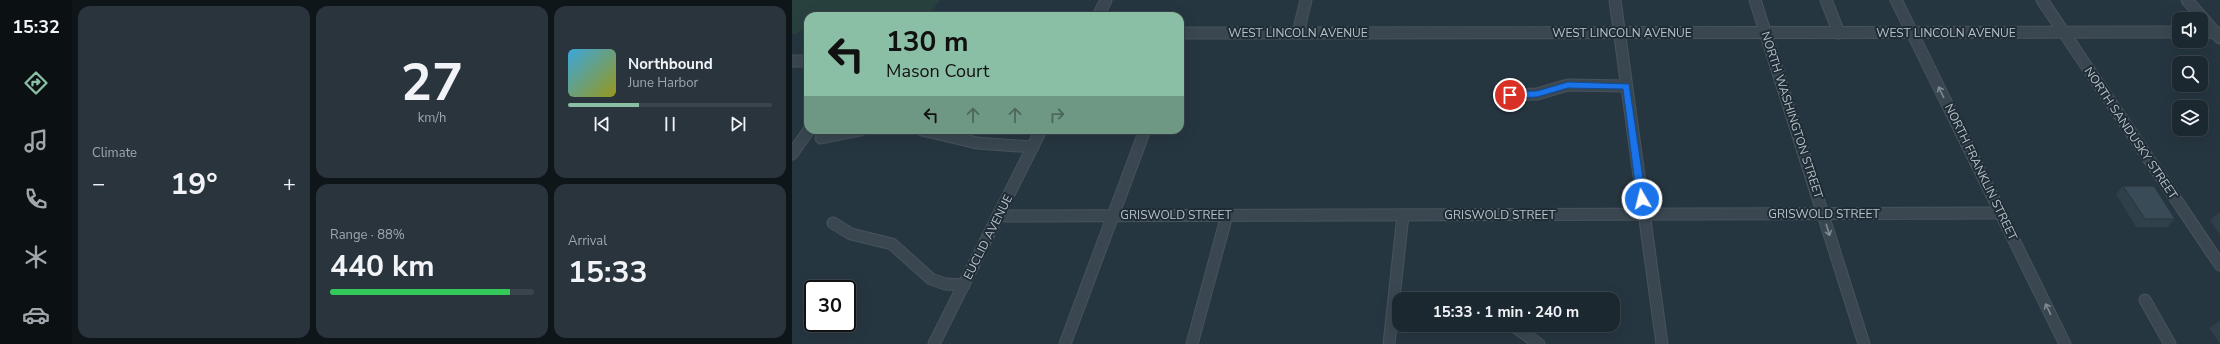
<!DOCTYPE html>
<html lang="en">
<head>
<meta charset="utf-8">
<style>
  body { margin:0; font-family:"Nunito Sans",sans-serif; background:#29343c; color:#f1f3f6; height:100vh; display:flex; flex-direction:column; font-size:15px; white-space:nowrap }
  * { box-sizing:border-box; margin:0 }
  p { font-size:13px; color:#a0a6ab }
  .icon { flex:none; width:22px; height:22px; fill:none; stroke:currentColor; stroke-width:2; stroke-linecap:round; stroke-linejoin:round }
  .map { position:relative; flex:1; overflow:hidden }
  .details { display:flex; flex-direction:column; gap:6px; padding:6px; background:#0f161a; width:720px }
  .details>* { flex:none }
  .hud { position:absolute; left:12px; top:12px; width:380px; height:122px; border-radius:12px; box-shadow:0 4px 16px #0002,0 0 0 1px #3a444c; background:#8abfa5; color:#111; overflow:hidden }
  .fabs { position:absolute; left:1380px; top:12px; display:grid; gap:8px }
  .fabs a { display:grid; place-items:center; width:36px; height:36px; border-radius:8px; background:#1c2830; box-shadow:0 4px 16px #0002,0 0 0 1px #3a444c; font-size:20px }
  .speed { position:absolute; left:12px; top:280px; display:flex; gap:8px; font-size:20px; font-weight:700; text-align:center }
  .speed>* { display:grid; place-content:center; width:52px; height:52px; border-radius:50%; background:#1c2830; box-shadow:0 4px 16px #0002,0 0 0 1px #3a444c; line-height:1 }
  .speed .limit { border:2px solid #111; border-radius:6px; background:#fff; color:#111 }
  .pin { position:absolute; display:grid; place-items:center; width:34px; height:34px; color:#fff; margin:-17px; border:2px solid #fff; border-radius:50%; box-shadow:0 1px 4px #0007 }
  .me { position:absolute; width:44px; margin:-22px; rotate:352deg; stroke-linejoin:round; filter:drop-shadow(0 0 3px #0008) }
  .turn { display:flex; align-items:center; gap:14px; height:84px; padding:0 16px; font-size:18px }
  .turn .icon { width:52px; height:52px; stroke-width:2.5 }
  .turn b { display:block; font-size:28px; line-height:34px }
  .lanes { display:flex; align-items:center; height:38px; padding:0 16px; background:#0003; justify-content:center; gap:20px; direction:ltr }
  .lanes .off { opacity:.35 }
  .big { font-size:30px; font-weight:700; line-height:1.1 }
  .details .card { flex:1; display:flex; flex-direction:column; justify-content:center; gap:6px; min-width:0; padding:0 14px; border-radius:12px; background:#29343c }
  .details .dial { align-items:center; gap:0 }
  .dial b { font-size:52px; line-height:1 }
  .song { display:flex; align-items:center; gap:12px }
  .cover { width:48px; height:48px; border-radius:6px; background:linear-gradient(135deg,hsl(200 70% 55%),hsl(60 70% 35%)) }
  .played { height:4px; border-radius:2px; background:linear-gradient(90deg,#8abfa5 35%,#3a444c 35%) }
  .keys { display:flex; justify-content:space-around; direction:ltr }
  .heat { display:flex; justify-content:space-between; align-items:center; font-size:22px; direction:ltr }
  .charge { height:6px; border-radius:3px; background:linear-gradient(90deg,#34c759 88%,#3a444c 0) }
  .details .tiles { flex:1; display:grid; gap:6px; grid-template-columns:repeat(3,1fr) }
  .card:first-child { grid-row:span 2 }
  .trip { position:absolute; left:600px; top:292px; width:228px; height:40px; border-radius:12px; background:#1c2830; box-shadow:0 4px 16px #0002,0 0 0 1px #3a444c; font-weight:700; line-height:40px; text-align:center }
  main { display:flex; flex:1; min-height:0 }
  .dock { display:flex; flex-direction:column; width:72px; justify-content:space-around; align-items:center; background:#0b1013; color:#a0a6ab }
  .dock .icon { width:28px; height:28px }
  .dock .selected { color:#8abfa5 }
  .dock b { font-size:18px; color:#f1f3f6 }
  .map>svg:first-child { display:block }
</style>
</head>
<body>
<main>
<nav class="dock">
<b>15:32</b>
<svg class="icon selected" aria-label="directions" viewBox="0 0 24 24"><path d="M12 3l9 9-9 9-9-9zM9 14v-3h6M13 9l2 2-2 2"/></svg>
<svg class="icon" aria-label="music" viewBox="0 0 24 24"><path d="M9 18V5l10-2v13"/><circle cx="6" cy="18" r="3"/><circle cx="16" cy="16" r="3"/></svg>
<svg class="icon" aria-label="phone" viewBox="0 0 24 24"><path d="M5 4h4l2 5-3 2q2 4 5 5l2-3 5 2v4C11 20 4 13 5 4z"/></svg>
<svg class="icon" aria-label="climate" viewBox="0 0 24 24"><path d="M12 3v18M4 7l16 10M4 17L20 7"/></svg>
<svg class="icon" aria-label="car" viewBox="0 0 24 24"><path d="M5 17H2v-5l4-1 3-4h7l3 4 3 1v5h-3M9 17h6M6 11h13"/><circle cx="7" cy="17" r="2"/><circle cx="17" cy="17" r="2"/></svg>
</nav>
<section class="details">
<div class="tiles">
<div class="card"><p>Climate</p>
<div class="heat"><a>−</a><b class="big">19°</b><a>+</a></div>
</div>
<div class="card dial"><b>27</b><p>km/h</p></div>
<div class="card">
<div class="song"><i class="cover"></i><div><b>Northbound</b><p>June Harbor</p></div></div>
<div class="played"></div>
<div class="keys"><svg class="icon" aria-label="previous" viewBox="0 0 24 24"><path d="M18 5L8 12l10 7zM5 5v14"/></svg><svg class="icon" aria-label="pause" viewBox="0 0 24 24"><path d="M8 5v14M16 5v14"/></svg><svg class="icon" aria-label="next" viewBox="0 0 24 24"><path d="M6 5l10 7-10 7zM19 5v14"/></svg></div>
</div>
<div class="card"><p>Range · 88%</p><b class="big">440 km</b><div class="charge"></div></div>
<div class="card"><p>Arrival</p><b class="big">15:33</b></div>
</div>
</section>
<div class="map">
<svg width="1428" height="344" viewBox="0 0 1428 344">
  <rect width="100%" height="100%" fill="#263640"/>
  <!-- green -->
  <path fill="#28413f" d="M0,0h148l-12,16h-120v11h-4l-7,7h-5z"/>
  <g fill="none" stroke-linecap="round" stroke-linejoin="round">
    <!-- minor casing -->
    <g stroke="#47535c" stroke-width="13">
      <g id="minor">
        <path d="M823,0l47,344"/>
        <path d="M963,0l109,344"/>
        <path d="M1034,0l13,33"/>
        <path d="M1104,0l169,344"/>
        <path d="M1250,0l178,265"/>
        <path d="M1395,0l33,38"/>
        <path d="M306,16l8,-16"/>
        <path d="M1409,32l18,1"/>
        <path d="M388,33l999,-1"/>
        <path d="M506,33l8,-33"/>
        <path d="M0,61h16"/>
        <path d="M718,95l27,-1 31,-9 58,1"/>
        <path d="M130,130l55,13 56,4"/>
        <path d="M29,138l40,-8"/>
        <path d="M0,154l17,-24"/>
        <path d="M206,216l1003,-3"/>
        <path d="M41,223l18,11 41,10 39,35 14,5 19,1"/>
        <path d="M1353,300l25,44"/>
        <path d="M720,325l27,19"/>
        <path d="M142,344l107,-214"/>
        <path d="M273,344l80,-214"/>
        <path d="M400,344l35,-129"/>
        <path d="M597,344l14,-129"/>
      </g>
    </g>
    <!-- minor -->
    <use href="#minor" stroke="#3a4750" stroke-width="11"/>
  </g>
  <!-- wall -->
  <g fill="#30404a">
    <path d="M1331,186l52,33 -8,8h-31l-20,-33z"/>
    <path d="M1428,212v23l-10,-15z"/>
    <path d="M1428,321v23l-11,-16z"/>
  </g>
  <!-- building -->
  <path fill="#384b56" stroke="#27343c" d="M1331,186h31l21,33h-30z"/>
  <!-- one-way arrows -->
  <defs><path id="oneway-shaft" d="M-6 0H5M1.5-3L5.5 0L1.5 3" fill="none" stroke-width="1.6" stroke-linecap="round" stroke-linejoin="round"/></defs>
  <g stroke="#7f8b93">
    <use href="#oneway-shaft" transform="translate(1149 92) rotate(-116)"/>
    <use href="#oneway-shaft" transform="translate(1036 230) rotate(73)"/>
    <use href="#oneway-shaft" transform="translate(1256 309) rotate(-116)"/>
  </g>
  <!-- route -->
  <path fill="#1a73e8" stroke="#114b97" d="M776,82l61,2 17,115 -1,3 -3,1 -5,-4 -14,-110 -55,-1 -31,9 -27,1 -4,-3 4,-3 27,-1z"/>
  <g text-anchor="middle" stroke-width="4" stroke-linejoin="round" paint-order="stroke">
    <!-- street labels -->
    <g font-size="12" fill="#b7c2ca" stroke="#1f2c35">
      <text x="506" y="37">WEST LINCOLN AVENUE</text>
      <text x="830" y="37">WEST LINCOLN AVENUE</text>
      <text x="1154" y="37">WEST LINCOLN AVENUE</text>
      <text transform="translate(1000 115) rotate(72)" y="4">NORTH WASHINGTON STREET</text>
      <text transform="translate(1339 133) rotate(56)" y="4">NORTH SANDUSKY STREET</text>
      <text transform="translate(1189 172) rotate(64)" y="4">NORTH FRANKLIN STREET</text>
      <text x="1032" y="218">GRISWOLD STREET</text>
      <text x="384" y="219">GRISWOLD STREET</text>
      <text x="708" y="219">GRISWOLD STREET</text>
      <text transform="translate(196 237) rotate(-63)" y="4">EUCLID AVENUE</text>
    </g>
  </g>
</svg>
<div class="fabs">
<a><svg class="icon" aria-label="sound" viewBox="0 0 24 24"><path d="M4 9h4l5-4v14l-5-4H4zM17 9q2 3 0 6"/></svg></a>
<a><svg class="icon" aria-label="search" viewBox="0 0 24 24"><circle cx="10" cy="10" r="6"/><path d="M15 15l6 6"/></svg></a>
<a><svg class="icon" aria-label="layers" viewBox="0 0 24 24"><path d="M12 4l9 5-9 5-9-5zM3 14l9 5 9-5"/></svg></a>
</div>
<div class="speed"><div class="limit">30</div></div>
<div class="pin" style="left:718px;top:95px;background:#d93025"><svg class="icon" aria-label="arrive" viewBox="0 0 24 24"><path d="M6 21V4h12l-3 4 3 4H6"/></svg></div>
<svg class="me" style="left:850px;top:199px" viewBox="-20 -20 40 40"><circle r="17" fill="#1a73e8" stroke="#fff" stroke-width="3"/><path d="M0-11L8 9 0 5-8 9z" fill="#fff"/></svg>
<div class="trip">15:33 · 1 min · 240 m</div>
<div class="hud">
<div class="turn"><svg class="icon" aria-label="left" viewBox="0 0 24 24"><path d="M17 20v-9H6M10 6l-5 5 5 5"/></svg><div><b>130 m</b>Mason Court</div></div>
<div class="lanes"><svg class="icon" aria-label="left" viewBox="0 0 24 24"><path d="M17 20v-9H6M10 6l-5 5 5 5"/></svg><svg class="icon off" aria-label="ahead" viewBox="0 0 24 24"><path d="M12 20V5M6 11l6-6 6 6"/></svg><svg class="icon off" aria-label="ahead" viewBox="0 0 24 24"><path d="M12 20V5M6 11l6-6 6 6"/></svg><svg class="icon off" aria-label="right" viewBox="0 0 24 24"><path d="M7 20v-9h11M14 6l5 5-5 5"/></svg></div>
</div>
</div>
</main>
</body>
</html>
